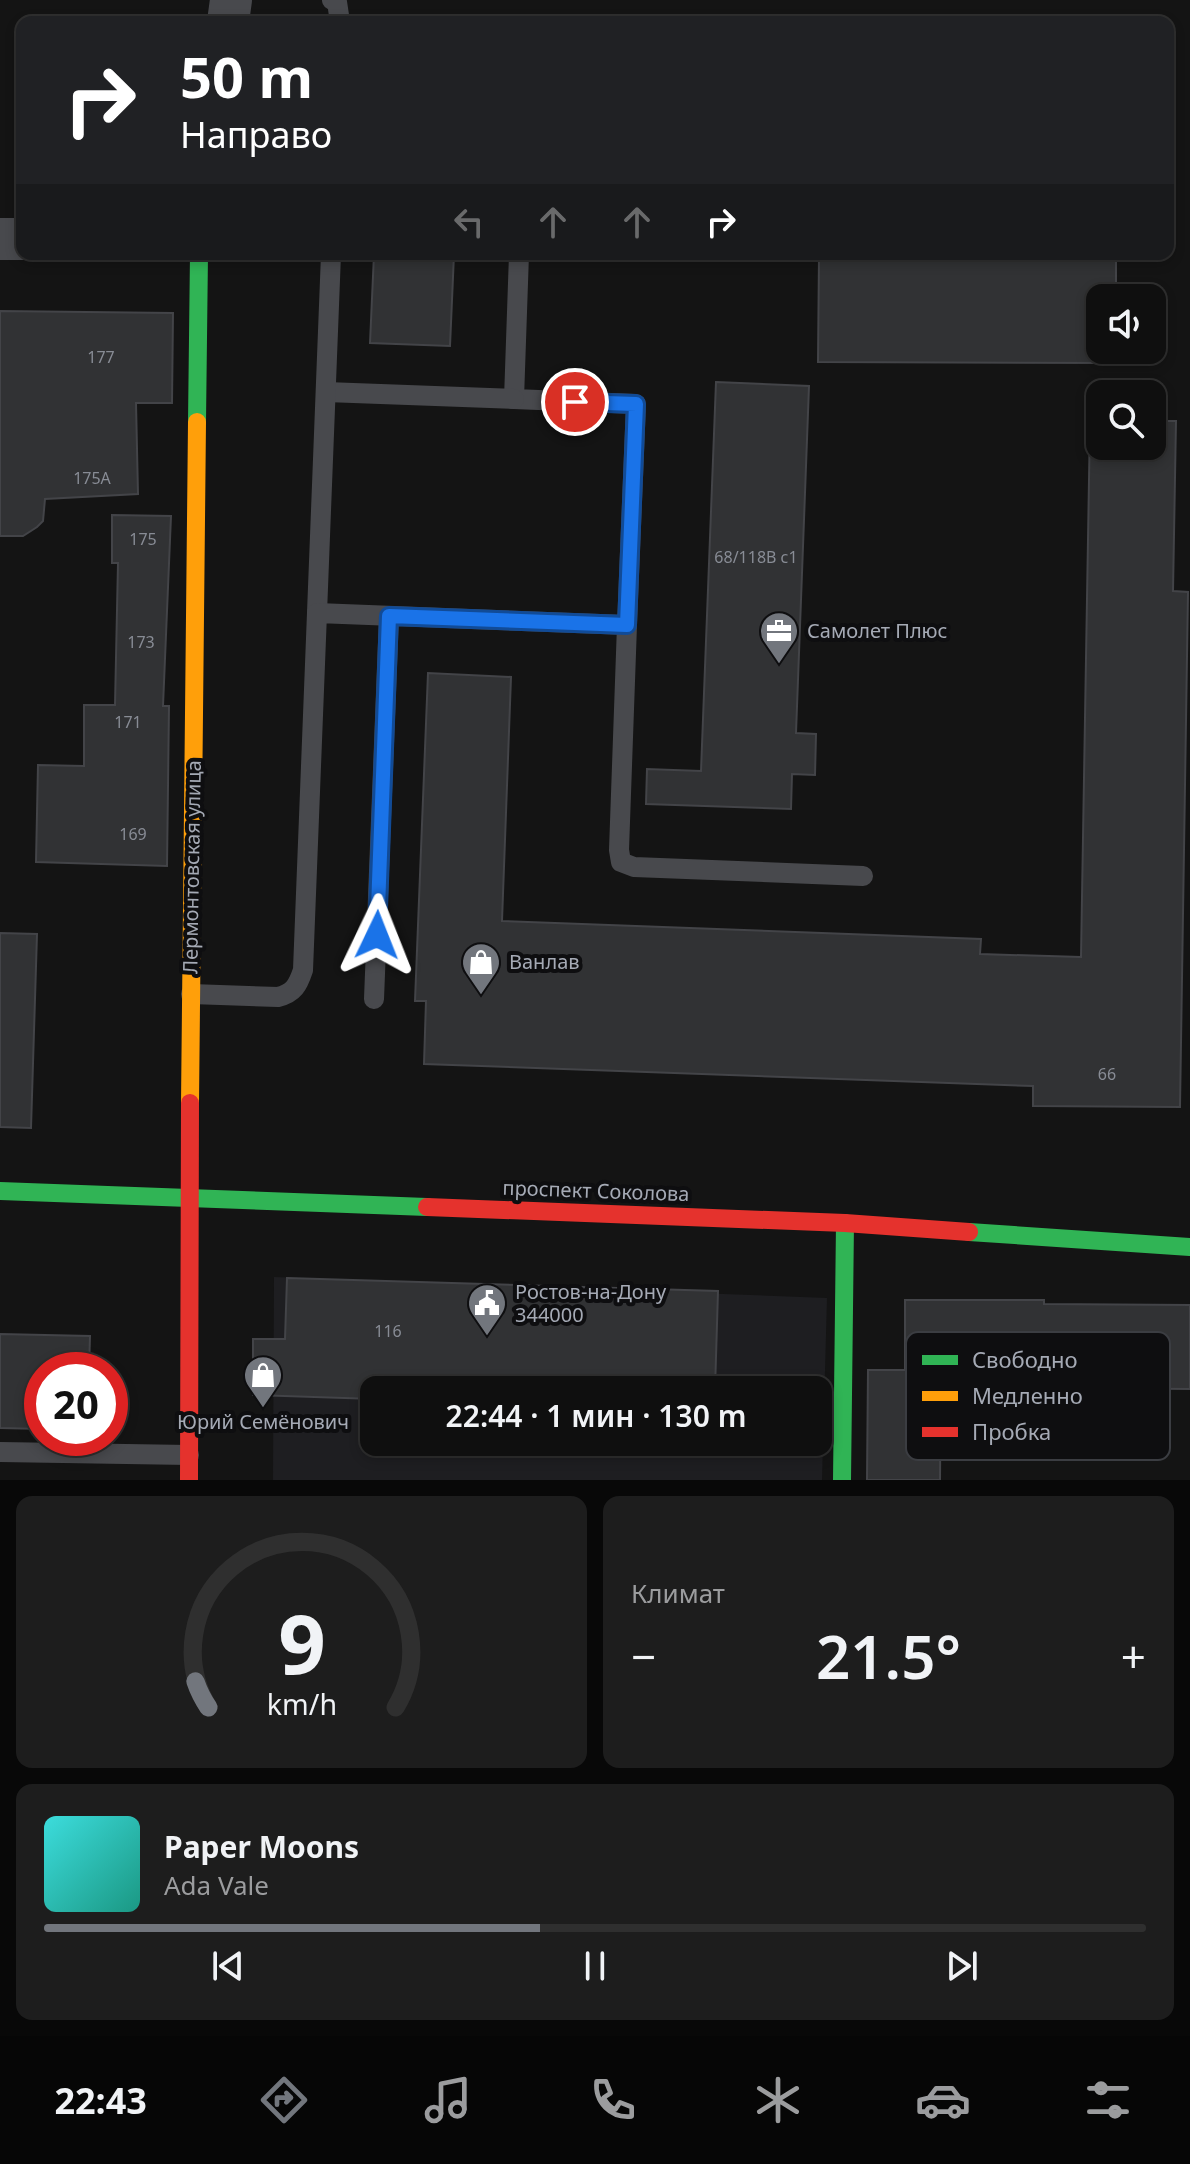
<!DOCTYPE html>
<html lang="ru">
<head>
<meta charset="utf-8">
<style>
  body { margin:0; font-family:"Noto Sans",sans-serif; background:#1d1d1d; color:#f1f3f6; height:100vh; display:flex; flex-direction:column; font-size:30px; white-space:nowrap }
  * { box-sizing:border-box; margin:0 }
  p { font-size:26px; color:#9b9c9e }
  .icon { flex:none; width:44px; height:44px; fill:none; stroke:currentColor; stroke-width:2; stroke-linecap:round; stroke-linejoin:round }
  .map { position:relative; height:1480px; overflow:hidden }
  .panel { display:flex; flex-direction:column; gap:16px; padding:16px; background:#080808; flex:1 }
  .panel>* { flex:none }
  .banner { position:absolute; left:16px; top:16px; width:1158px; height:244px; border-radius:16px; box-shadow:0 4px 12px #0003,0 0 0 2px #2f2f2f; background:#202124; color:#fff; overflow:hidden }
  .controls { position:absolute; left:1086px; top:284px; display:grid; gap:16px }
  .controls a { display:grid; place-items:center; width:80px; height:80px; border-radius:16px; background:#0f0f0f; box-shadow:0 4px 12px #0003,0 0 0 2px #2f2f2f; font-size:40px }
  .speed { position:absolute; left:24px; top:1352px; display:flex; gap:16px; font-size:40px; font-weight:700; text-align:center }
  .speed>* { display:grid; place-content:center; width:104px; height:104px; border-radius:50%; background:#0f0f0f; box-shadow:0 4px 12px #0003,0 0 0 2px #2f2f2f; line-height:1 }
  .speed .limit { border:12px solid #d22; background:#fff; color:#111 }
  .pin { position:absolute; display:grid; place-items:center; width:68px; height:68px; color:#fff; margin:-34px; border:4px solid #fff; border-radius:50%; box-shadow:0 2px 8px #0007 }
  .me { position:absolute; width:88px; margin:-44px; rotate:2deg; stroke-linejoin:round; filter:drop-shadow(0 0 6px #0008) }
  .turn { display:flex; align-items:center; gap:28px; height:168px; padding:0 32px; font-size:36px }
  .turn .icon { width:104px; height:104px; stroke-width:2.5 }
  .turn b { display:block; font-size:56px; line-height:68px }
  .lanes { display:flex; align-items:center; height:76px; padding:0 32px; background:#0003; justify-content:center; gap:40px; direction:ltr }
  .lanes .off { opacity:.35 }
  .big { font-size:60px; font-weight:600; line-height:1.1 }
  .panel .card { flex:1; display:flex; flex-direction:column; justify-content:center; gap:12px; min-width:0; padding:0 28px; border-radius:16px; background:#1d1d1d }
  .panel .dial { align-items:center; gap:0 }
  .dial svg { height:208px; overflow:visible; fill:none; stroke:#2f2f2f; stroke-width:7; stroke-linecap:round; text-anchor:middle }
  .dial text { fill:#f1f3f6; stroke:none }
  .song { display:flex; align-items:center; gap:24px }
  .cover { width:96px; height:96px; border-radius:12px; background:linear-gradient(135deg,hsl(180 70% 55%),hsl(170 70% 35%)) }
  .played { height:8px; border-radius:4px; background:linear-gradient(90deg,#72767d 45%,#2f2f2f 45%) }
  .keys { display:flex; justify-content:space-around; direction:ltr }
  .heat { display:flex; justify-content:space-between; align-items:center; font-size:44px; direction:ltr }
  .panel .tiles { flex:1; display:grid; gap:16px; grid-template-columns:1fr 1fr }
  .card:last-child { grid-column:span 2 }
  .trip { position:absolute; left:360px; top:1376px; width:472px; height:80px; border-radius:16px; background:#0f0f0f; box-shadow:0 4px 12px #0003,0 0 0 2px #2f2f2f; font-weight:600; line-height:80px; text-align:center }
  .tabs { display:flex; height:128px; justify-content:space-around; align-items:center; background:#060606; color:#9b9c9e }
  .tabs .icon { width:56px; height:56px }
  .tabs .selected { color:#72767d }
  .tabs b { font-size:36px; color:#f1f3f6 }
  .map>svg:first-child { display:block }
</style>
</head>
<body>
<div class="map">
<svg width="1190" height="1480" viewBox="0 0 1190 1480">
  <rect width="100%" height="100%" fill="#141414"/>
  <!-- built -->
  <path fill="#1e1e21" fill-rule="evenodd" d="M274,1277l553,21 -5,182h-549zM374,1390h444v52h-444z"/>
  <!-- building -->
  <g fill="#313234" stroke="#434448" stroke-width="2">
    <path d="M374,254h80l-4,92 -80,-3z"/>
    <path d="M819,256l297,1v41h-16v52h16v13l-298,-1z"/>
    <path d="M0,311l173,2 -1,90h-36l2,91 -93,5 -2,22 -6,6 -14,9h-23z"/>
    <path d="M716,382l93,4 -13,347 20,1 -1,41 -23,-1 -1,35 -145,-5 1,-35 54,2z"/>
    <path d="M1090,420h10v26h52v-25h24l-3,170 15,1 -8,515 -147,-1v-20l-609,-22 2,-63h-11l13,-328 83,4 -9,244 479,18 -1,15 101,3z"/>
    <path d="M112,515l59,1 -8,190h6l-2,160 -131,-4 2,-97 46,1v-61h31l3,-142h-6z"/>
    <path d="M0,933l37,1 -6,194 -31,-1z"/>
    <path d="M287,1278l431,13 -3,99h-341v9l-121,-4v-56h32z"/>
    <path d="M905,1300h139v4l146,1v84l-118,-1v-19l-131,-1 -1,112h-73l1,-110h37z"/>
    <path d="M0,1334l90,2 -1,34h-47v59l-42,-1z"/>
  </g>
  <g fill="none" stroke-linecap="round" stroke-linejoin="round">
    <!-- lane -->
    <g stroke="#48494d" stroke-width="20">
      <path d="M332,0l5,2 3,20"/>
      <path d="M519,254l-5,145 122,5 -9,221"/>
      <path d="M326,392l188,7"/>
      <path d="M317,613l14,-359"/>
      <path d="M191,994l87,3c16,-4 20,-12 25,-27l14,-357 310,12 -8,225 2,12 13,5 229,9"/>
      <path d="M374,999l15,-383"/>
      <path d="M0,1452l189,3"/>
    </g>
    <!-- street -->
    <g stroke="#48494d" stroke-width="42">
      <path d="M228,22l3,-22"/>
      <path d="M0,239h22"/>
    </g>
    <!-- fast -->
    <g stroke="#30b455" stroke-width="18">
      <path d="M197,422l2,-168"/>
      <path d="M0,1191l427,16"/>
      <path d="M969,1232l221,15"/>
      <path d="M842,1480l3,-257"/>
    </g>
    <!-- slow -->
    <path stroke="#ff9f0a" stroke-width="18" d="M190,1103l7,-681"/>
    <!-- jam -->
    <g stroke="#e5322d" stroke-width="18">
      <path d="M427,1207l418,16 124,9"/>
      <path d="M189,1480l1,-377"/>
    </g>
  </g>
  <g fill="none" stroke-linecap="round" stroke-linejoin="round">
    <!-- route casing -->
    <g stroke="#114b97" stroke-width="20">
      <path id="route" d="M377,935l12,-319 238,9 9,-221 -61,-2"/>
    </g>
    <!-- route -->
    <use href="#route" stroke="#1a73e8" stroke-width="14"/>
  </g>
  <!-- icons -->
  <defs>
    <g id="office-pin" transform="scale(2)"><path d="M0 17L-7.5 6A9.5 9.5 0 1 1 7.5 6Z" fill="#72767d" stroke="#0e0e10"/><path d="M-6-3h4V-5.5h4V-3h4V5H-6ZM-1-4.5V-3h2v-1.5ZM-6 0V1H6V0Z" fill="#fff"/></g>
    <g id="shop-pin" transform="scale(2)"><path d="M0 17L-7.5 6A9.5 9.5 0 1 1 7.5 6Z" fill="#72767d" stroke="#0e0e10"/><path d="M-5-2.5h2.3a2.7 3.5 0 0 1 5.4 0H5L5.5 6h-11ZM-1.5-2.5h3a1.5 2.3 0 0 0-3 0Z" fill="#fff"/></g>
    <g id="civic-pin" transform="scale(2)"><path d="M0 17L-7.5 6A9.5 9.5 0 1 1 7.5 6Z" fill="#72767d" stroke="#0e0e10"/><path d="M-.6-6.5H3V-4.5H.6V-3L4-1V1h2V6H-6V1h2V-1L-.6-3ZM-1.2 2.5V6h2.4V2.5Z" fill="#fff"/></g>
  </defs>
  <g fill-rule="evenodd">
    <use href="#office-pin" x="779" y="631"/>
    <use href="#shop-pin" x="481" y="962"/>
    <use href="#civic-pin" x="487" y="1303"/>
    <use href="#shop-pin" x="263" y="1375"/>
  </g>
  <g text-anchor="middle" stroke-width="8" stroke-linejoin="round" paint-order="stroke">
    <!-- number labels -->
    <g font-size="16" fill="#888c95">
      <text x="101" y="363">177</text>
      <text x="92" y="484">175А</text>
      <text x="143" y="545">175</text>
      <text x="756" y="563">68/118В с1</text>
      <text x="141" y="648">173</text>
      <text x="128" y="728">171</text>
      <text x="133" y="840">169</text>
      <text x="1107" y="1080">66</text>
      <text x="388" y="1337">116</text>
    </g>
    <!-- poi labels -->
    <g font-size="20" fill="#a5aab5" stroke="#0e0e10" text-anchor="start">
      <text x="807" y="638">Самолет Плюс</text>
      <text x="509" y="969">Ванлав</text>
      <text x="515" y="1299">Ростов-на-Дону<tspan x="515" dy="23">344000</tspan></text>
      <text x="263" y="1429" text-anchor="middle">Юрий Семёнович</text>
    </g>
    <!-- street labels -->
    <g font-size="20" fill="#a5aab5" stroke="#0e0e10">
      <text transform="translate(192 867) rotate(-89)" y="7">Лермонтовская улица</text>
      <text transform="translate(596 1191) rotate(2)" y="7">проспект Соколова</text>
    </g>
  </g>
  <!-- legend -->
  <rect x="906" y="1332" width="264" height="128" rx="12" fill="#0e0e10" stroke="#3b3d42" stroke-width="2"/>
  <rect x="922" y="1355" width="36" height="10" fill="#30b455"/>
  <rect x="922" y="1391" width="36" height="10" fill="#ff9f0a"/>
  <rect x="922" y="1427" width="36" height="10" fill="#e5322d"/>
  <g font-size="22" fill="#a5aab5">
    <text x="972" y="1368">Свободно</text>
    <text x="972" y="1404">Медленно</text>
    <text x="972" y="1440">Пробка</text>
  </g>
</svg>
<div class="controls">
<a><svg class="icon" aria-label="sound" viewBox="0 0 24 24"><path d="M4 9h4l5-4v14l-5-4H4zM17 9q2 3 0 6"/></svg></a>
<a><svg class="icon" aria-label="search" viewBox="0 0 24 24"><circle cx="10" cy="10" r="6"/><path d="M15 15l6 6"/></svg></a>
</div>
<div class="speed"><div class="limit">20</div></div>
<div class="pin" style="left:575px;top:402px;background:#d93025"><svg class="icon" aria-label="arrive" viewBox="0 0 24 24"><path d="M6 21V4h12l-3 4 3 4H6"/></svg></div>
<svg class="me" style="left:377px;top:935px" viewBox="-20 -20 40 40"><path d="M0-17L14 15 0 8-14 15z" fill="#1a73e8" stroke="#fff" stroke-width="4"/></svg>
<div class="trip">22:44 · 1 мин · 130 m</div>
<div class="banner">
<div class="turn"><svg class="icon" aria-label="right" viewBox="0 0 24 24"><path d="M7 20v-9h11M14 6l5 5-5 5"/></svg><div><b>50 m</b>Направо</div></div>
<div class="lanes"><svg class="icon off" aria-label="left" viewBox="0 0 24 24"><path d="M17 20v-9H6M10 6l-5 5 5 5"/></svg><svg class="icon off" aria-label="ahead" viewBox="0 0 24 24"><path d="M12 20V5M6 11l6-6 6 6"/></svg><svg class="icon off" aria-label="ahead" viewBox="0 0 24 24"><path d="M12 20V5M6 11l6-6 6 6"/></svg><svg class="icon" aria-label="right" viewBox="0 0 24 24"><path d="M7 20v-9h11M14 6l5 5-5 5"/></svg></div>
</div>
</div>
<section class="panel">
<div class="tiles">
<div class="card dial"><svg viewBox="0 0 100 80">
<path d="M14 69A42 42 0 1 1 86 69"/>
<path d="M14 69A42 42 0 0 1 9 59" stroke="#72767d"/>
<text x="50" y="56" font-size="32" font-weight="700">9</text>
<text x="50" y="72" font-size="11">km/h</text>
</svg></div>
<div class="card"><p>Климат</p>
<div class="heat"><a>−</a><b class="big">21.5°</b><a>+</a></div>
</div>
<div class="card">
<div class="song"><i class="cover"></i><div><b>Paper Moons</b><p>Ada Vale</p></div></div>
<div class="played"></div>
<div class="keys"><svg class="icon" aria-label="previous" viewBox="0 0 24 24"><path d="M18 5L8 12l10 7zM5 5v14"/></svg><svg class="icon" aria-label="pause" viewBox="0 0 24 24"><path d="M8 5v14M16 5v14"/></svg><svg class="icon" aria-label="next" viewBox="0 0 24 24"><path d="M6 5l10 7-10 7zM19 5v14"/></svg></div>
</div>
</div>
</section>
<nav class="tabs">
<b>22:43</b>
<svg class="icon selected" aria-label="directions" viewBox="0 0 24 24"><path d="M12 3l9 9-9 9-9-9zM9 14v-3h6M13 9l2 2-2 2"/></svg>
<svg class="icon" aria-label="music" viewBox="0 0 24 24"><path d="M9 18V5l10-2v13"/><circle cx="6" cy="18" r="3"/><circle cx="16" cy="16" r="3"/></svg>
<svg class="icon" aria-label="phone" viewBox="0 0 24 24"><path d="M5 4h4l2 5-3 2q2 4 5 5l2-3 5 2v4C11 20 4 13 5 4z"/></svg>
<svg class="icon" aria-label="climate" viewBox="0 0 24 24"><path d="M12 3v18M4 7l16 10M4 17L20 7"/></svg>
<svg class="icon" aria-label="car" viewBox="0 0 24 24"><path d="M5 17H2v-5l4-1 3-4h7l3 4 3 1v5h-3M9 17h6M6 11h13"/><circle cx="7" cy="17" r="2"/><circle cx="17" cy="17" r="2"/></svg>
<svg class="icon" aria-label="filters" viewBox="0 0 24 24"><path d="M4 7h16M4 17h16"/><circle cx="9" cy="7" r="2"/><circle cx="15" cy="17" r="2"/></svg>
</nav>
</body>
</html>
